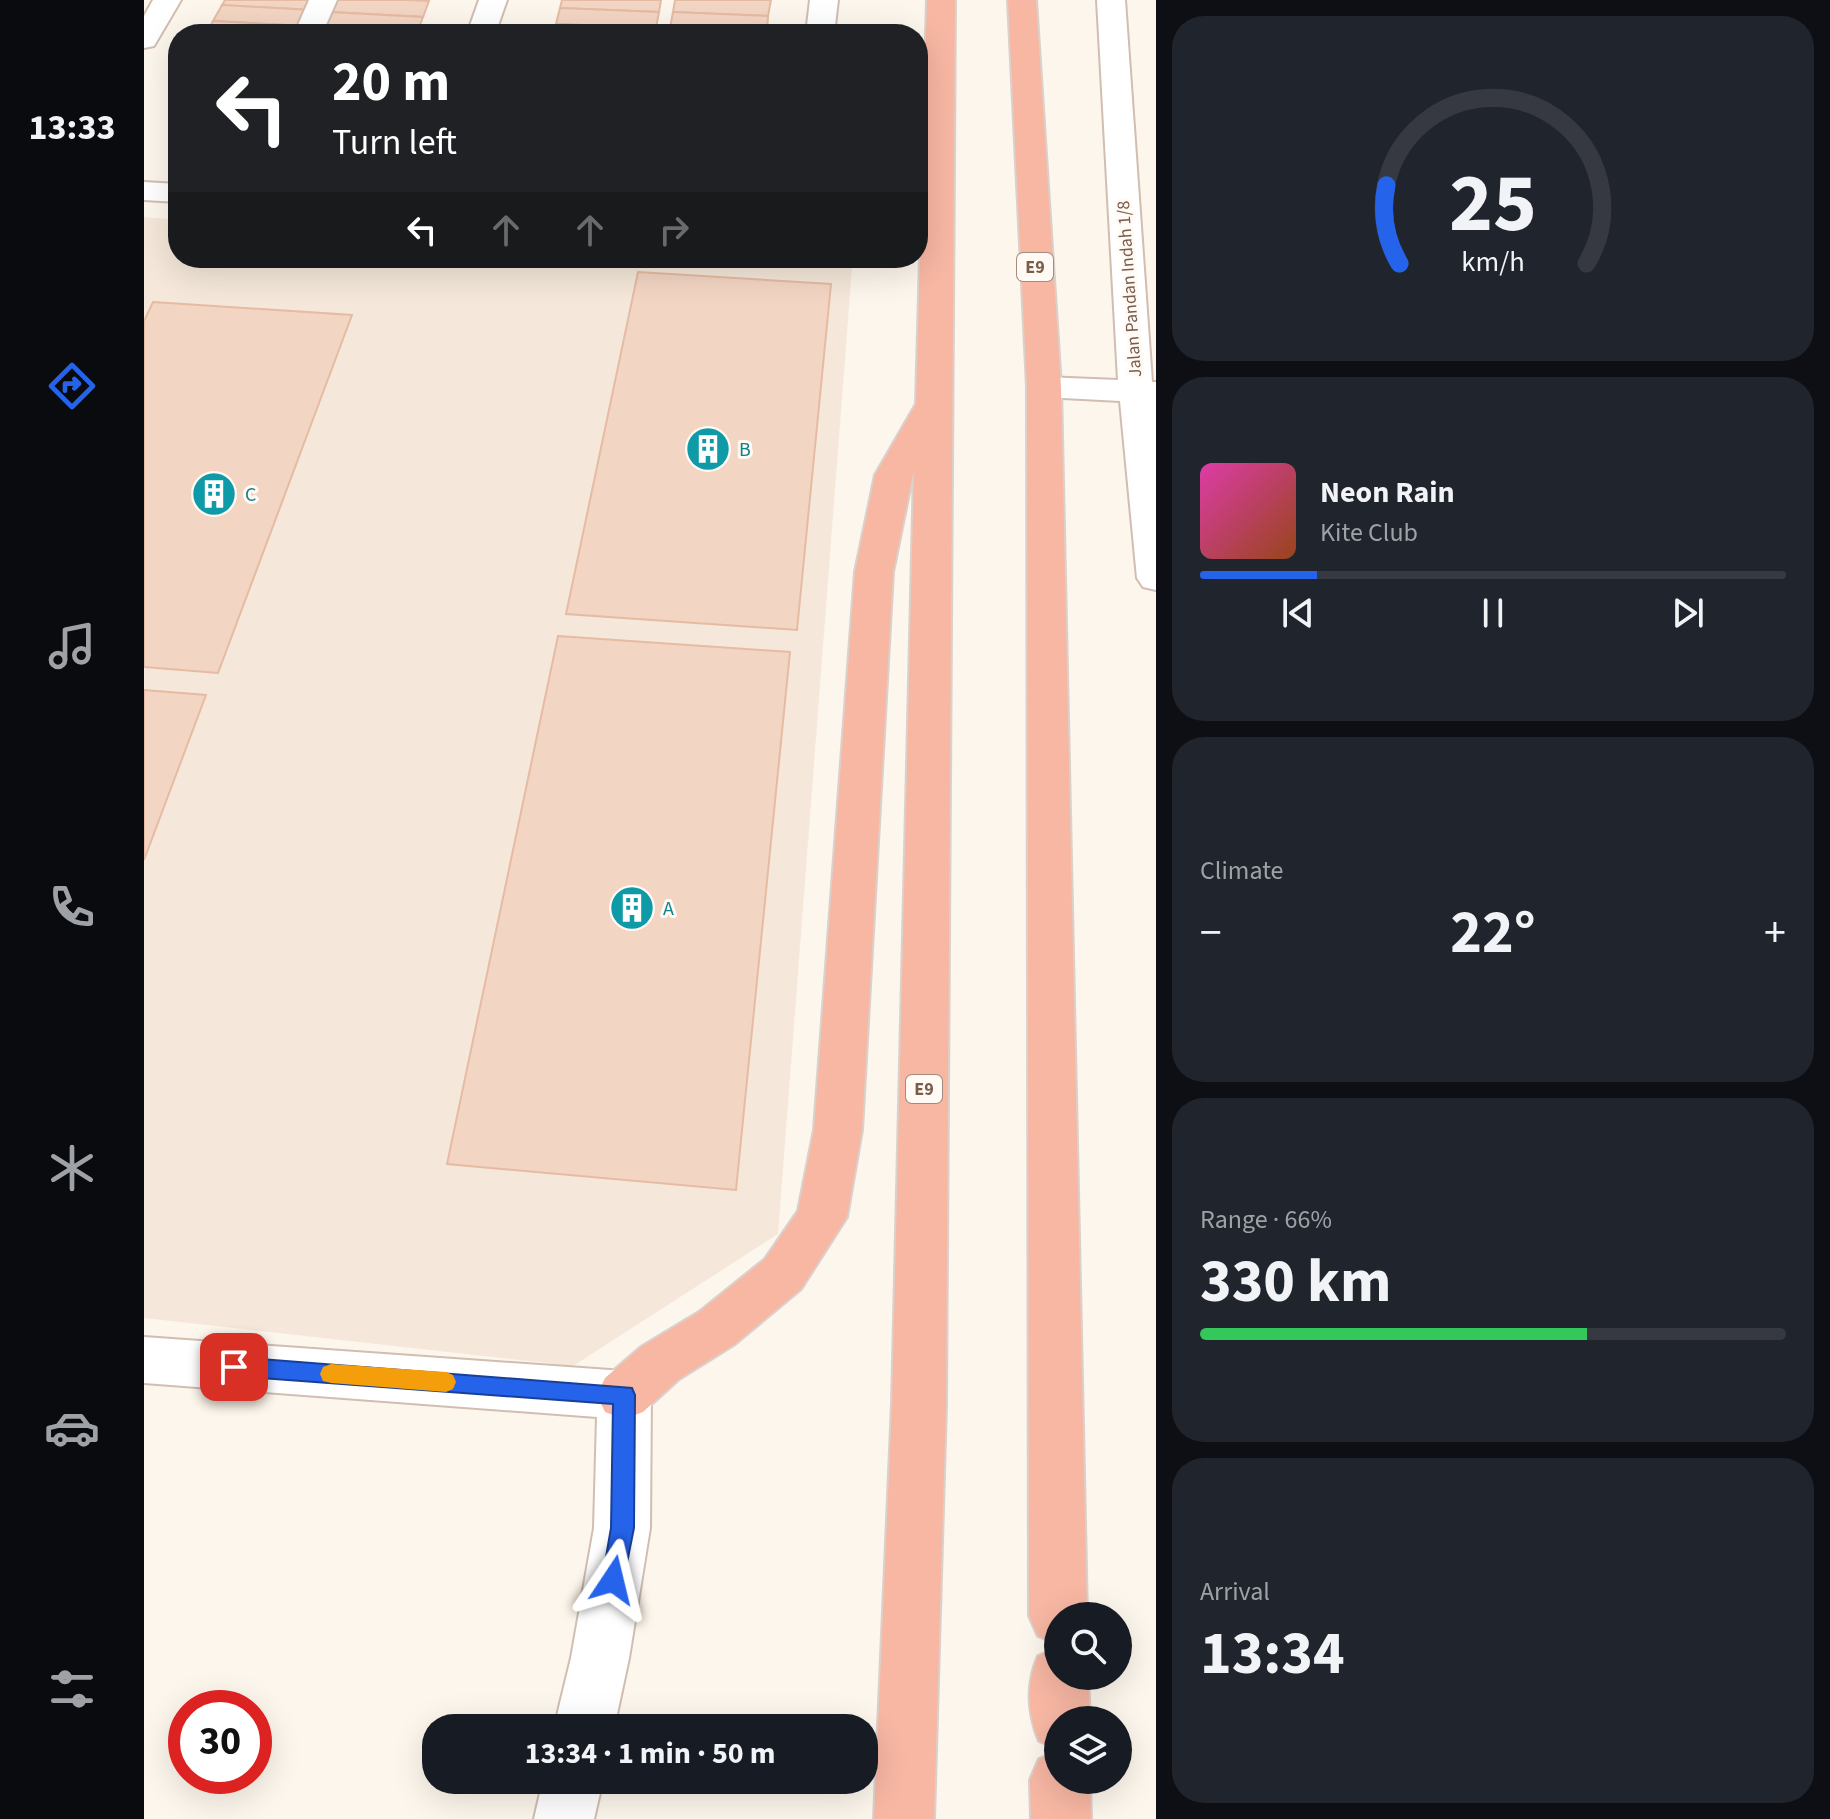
<!DOCTYPE html>
<html lang="en">
<head>
<meta charset="utf-8">
<style>
  body { margin:0; font-family:"Source Sans 3",sans-serif; background:#20242c; color:#f1f3f6; height:100vh; display:flex; flex-direction:column; font-size:30px; white-space:nowrap }
  * { box-sizing:border-box; margin:0 }
  p { font-size:26px; color:#9ea1a6 }
  .icon { flex:none; width:44px; height:44px; fill:none; stroke:currentColor; stroke-width:2; stroke-linecap:round; stroke-linejoin:round }
  .map { position:relative; flex:1; overflow:hidden }
  .drawer { display:flex; flex-direction:column; gap:16px; padding:16px; background:#0d0f14; width:674px }
  .drawer>* { flex:none }
  .banner { position:absolute; left:24px; top:24px; width:760px; height:244px; border-radius:32px; box-shadow:0 8px 32px #0002; background:#202124; color:#fff; overflow:hidden }
  .tools { position:absolute; left:900px; top:1602px; display:grid; gap:16px }
  .tools a { display:grid; place-items:center; width:88px; height:88px; border-radius:50%; background:#171b24; box-shadow:0 8px 32px #0002; font-size:40px }
  .speed { position:absolute; left:24px; top:1690px; display:flex; gap:16px; font-size:40px; font-weight:700; text-align:center }
  .speed>* { display:grid; place-content:center; width:104px; height:104px; border-radius:50%; background:#171b24; box-shadow:0 8px 32px #0002; line-height:1 }
  .speed .limit { border:12px solid #d22; background:#fff; color:#111 }
  .pin { position:absolute; display:grid; place-items:center; width:68px; height:68px; color:#fff; margin:-34px; border-radius:16px; box-shadow:0 4px 12px #0006 }
  .me { position:absolute; width:88px; margin:-44px; rotate:10deg; stroke-linejoin:round; filter:drop-shadow(0 0 6px #0008) }
  .turn { display:flex; align-items:center; gap:28px; height:168px; padding:0 32px; font-size:36px }
  .turn .icon { width:104px; height:104px; stroke-width:2.5 }
  .turn b { display:block; font-size:56px; line-height:68px }
  .lanes { display:flex; align-items:center; height:76px; padding:0 32px; background:#0003; justify-content:center; gap:40px; direction:ltr }
  .lanes .off { opacity:.35 }
  .big { font-size:60px; font-weight:700; line-height:1.1 }
  .drawer .card { flex:1; display:flex; flex-direction:column; justify-content:center; gap:12px; min-width:0; padding:0 28px; border-radius:32px; background:#20242c }
  .drawer .dial { align-items:center; gap:0 }
  .dial svg { height:208px; overflow:visible; fill:none; stroke:#363941; stroke-width:7; stroke-linecap:round; text-anchor:middle }
  .dial text { fill:#f1f3f6; stroke:none }
  .song { display:flex; align-items:center; gap:24px }
  .cover { width:96px; height:96px; border-radius:12px; background:linear-gradient(135deg,hsl(320 70% 55%),hsl(20 70% 35%)) }
  .played { height:8px; border-radius:4px; background:linear-gradient(90deg,#2563eb 20%,#363941 20%) }
  .keys { display:flex; justify-content:space-around; direction:ltr }
  .heat { display:flex; justify-content:space-between; align-items:center; font-size:44px; direction:ltr }
  .charge { height:12px; border-radius:6px; background:linear-gradient(90deg,#34c759 66%,#363941 0) }
  .trip { position:absolute; left:278px; top:1714px; width:456px; height:80px; border-radius:32px; background:#171b24; box-shadow:0 8px 32px #0002; font-weight:700; line-height:80px; text-align:center }
  main { display:flex; flex:1; min-height:0 }
  .tabs { display:flex; flex-direction:column; width:144px; justify-content:space-around; align-items:center; background:#090b0e; color:#9ea1a6 }
  .tabs .icon { width:56px; height:56px }
  .tabs .on { color:#2563eb }
  .tabs b { font-size:36px; color:#f1f3f6 }
  .map>svg:first-child { display:block }
</style>
</head>
<body>
<main>
<nav class="tabs">
<b>13:33</b>
<svg class="icon on" aria-label="directions" viewBox="0 0 24 24"><path d="M12 3l9 9-9 9-9-9zM9 14v-3h6M13 9l2 2-2 2"/></svg>
<svg class="icon" aria-label="music" viewBox="0 0 24 24"><path d="M9 18V5l10-2v13"/><circle cx="6" cy="18" r="3"/><circle cx="16" cy="16" r="3"/></svg>
<svg class="icon" aria-label="phone" viewBox="0 0 24 24"><path d="M5 4h4l2 5-3 2q2 4 5 5l2-3 5 2v4C11 20 4 13 5 4z"/></svg>
<svg class="icon" aria-label="climate" viewBox="0 0 24 24"><path d="M12 3v18M4 7l16 10M4 17L20 7"/></svg>
<svg class="icon" aria-label="car" viewBox="0 0 24 24"><path d="M5 17H2v-5l4-1 3-4h7l3 4 3 1v5h-3M9 17h6M6 11h13"/><circle cx="7" cy="17" r="2"/><circle cx="17" cy="17" r="2"/></svg>
<svg class="icon" aria-label="filters" viewBox="0 0 24 24"><path d="M4 7h16M4 17h16"/><circle cx="9" cy="7" r="2"/><circle cx="15" cy="17" r="2"/></svg>
</nav>
<div class="map">
<svg width="1012" height="1819" viewBox="0 0 1012 1819">
  <rect width="100%" height="100%" fill="#fdf6ec"/>
  <!-- residential -->
  <path fill="#f5e8da" d="M0,217l34,3v38h538l136,10 -74,966 -205,132 -429,-48z"/>
  <!-- building -->
  <g fill="#f3d5c3" stroke="#e6bba3" stroke-width="2">
    <path d="M81,0h91l-4,10 -90,-5z"/>
    <path d="M192,0h70l23,1 -6,16 -93,-5z"/>
    <path d="M418,0h99l-2,12 -99,-4z"/>
    <path d="M531,0h96l-3,16 -95,-4z"/>
    <path d="M78,5l90,5 -8,16 -91,-5z"/>
    <path d="M416,8l99,4 -3,16 -100,-4z"/>
    <path d="M186,12l93,5 -6,16 -94,-5z"/>
    <path d="M529,12l95,4 -1,16 -97,-4z"/>
    <path d="M69,21l91,5 -4,8h-94z"/>
    <path d="M412,24l100,4 -1,6h-102z"/>
    <path d="M179,28l94,5 -97,1z"/>
    <path d="M526,28l97,4 -98,2z"/>
    <path d="M494,272l193,12 -34,346 -231,-16z"/>
    <path d="M9,302l199,13 -134,358 -74,-6v-346z"/>
    <path d="M414,636l232,16 -54,538 -289,-26z"/>
    <path d="M0,690l62,5 -62,165z"/>
  </g>
  <g fill="none" stroke-linecap="round" stroke-linejoin="round">
    <!-- minor casing -->
    <g stroke="#d1beb0" stroke-width="4">
      <g id="minor">
        <path d="M9,0h28l-27,46 -10,2v-32z"/>
        <path d="M165,0h28l-15,34h-28z"/>
        <path d="M335,0h28l-12,34h-28z"/>
        <path d="M666,0h28l-4,34h-28z"/>
        <path d="M953,0h28l27,382h4v208l-13,-3 -6,-9 -17,-177 -76,-4 -12,-3 -5,-7 5,-7 12,-3 74,3z"/>
        <path d="M0,182l34,2v18l-34,-2z"/>
        <path d="M0,1337l480,34 19,7 8,17 -1,133 -21,130 -15,70h-60l17,-70 23,-130 3,-111 -453,-34z"/>
        <path d="M399,1780h60l-9,39h-60z"/>
      </g>
    </g>
    <!-- highway casing -->
    <g stroke="#dad1cd" stroke-width="4">
      <g id="highway">
        <path d="M783,0h28l-9,1404 -12,415h-60l18,-415 22,-935 -21,103 -31,558 -15,87 -46,72 -66,55 -56,35 -36,33 -19,7 -19,-7 -8,-17 8,-17 36,-31 58,-35 66,-53 33,-48 16,-81 41,-558 20,-97 41,-71z"/>
        <path d="M864,0h28l25,387 26,1229h-29v28l-20,-8 -9,-20 -2,-1229z"/>
        <path d="M914,1648v28h30l2,44h-32v29l-19,-8c-12,-29 -13,-57 -1,-85z"/>
        <path d="M914,1751v29h32l1,39h-60l-1,-39 9,-21z"/>
      </g>
    </g>
    <!-- minor -->
    <use href="#minor" fill="#fff" fill-rule="evenodd"/>
    <!-- highway -->
    <use href="#highway" fill="#f7b7a3" fill-rule="evenodd"/>
  </g>
  <!-- route -->
  <path fill="#2563eb" stroke="#184099" stroke-width="2" d="M90,1357l398,31 3,7 -1,133 -12,60 -9,3 -8,-3 -3,-8 9,-52 2,-124 -379,-28 -8,-2 -3,-7 3,-7z"/>
  <!-- slow -->
  <path fill="#f59e0b" d="M187,1364l115,8 7,3 3,7 -3,7 -7,3 -115,-9 -8,-2 -3,-7 3,-7z"/>
  <!-- icons -->
  <defs>
    <g id="building-disc" transform="scale(2.3)"><circle r="9.5" fill="#0f9aa8" stroke="#fffaf3"/><path d="M-4-6H4V6H1V3H-1V6H-4ZM-2.5-4.3h1.7v1.8h-1.7ZM.8-4.3h1.7v1.8H.8ZM-2.5-1h1.7V.8h-1.7ZM.8-1h1.7V.8H.8Z" fill="#fff"/></g>
  </defs>
  <g fill-rule="evenodd">
    <use href="#building-disc" x="564" y="449"/>
    <use href="#building-disc" x="70" y="494"/>
    <use href="#building-disc" x="488" y="908"/>
  </g>
  <g text-anchor="middle" stroke-width="6" stroke-linejoin="round" paint-order="stroke">
    <!-- shield labels -->
    <g fill="#fffaf3" stroke="#a28b7f" stroke-width="2">
      <rect x="873" y="253" width="36" height="28" rx="6"/>
      <rect x="762" y="1075" width="36" height="28" rx="6"/>
    </g>
    <g font-size="18" font-weight="bold" fill="#7a5c4d">
      <text x="891" y="273">E9</text>
      <text x="780" y="1095">E9</text>
    </g>
    <!-- far-street labels -->
    <g font-size="18" fill="#7a5c4d" stroke="#fffaf3">
      <text transform="translate(985 289) rotate(-94)" y="6">Jalan Pandan Indah 1/8</text>
    </g>
    <!-- culture labels -->
    <g font-size="20" fill="#0d838f" stroke="#fffaf3" text-anchor="start">
      <text x="595" y="456">B</text>
      <text x="101" y="501">C</text>
      <text x="519" y="915">A</text>
    </g>
  </g>
</svg>
<div class="tools">
<a><svg class="icon" aria-label="search" viewBox="0 0 24 24"><circle cx="10" cy="10" r="6"/><path d="M15 15l6 6"/></svg></a>
<a><svg class="icon" aria-label="layers" viewBox="0 0 24 24"><path d="M12 4l9 5-9 5-9-5zM3 14l9 5 9-5"/></svg></a>
</div>
<div class="speed"><div class="limit">30</div></div>
<div class="pin" style="left:90px;top:1367px;background:#d93025"><svg class="icon" aria-label="arrive" viewBox="0 0 24 24"><path d="M6 21V4h12l-3 4 3 4H6"/></svg></div>
<svg class="me" style="left:469px;top:1580px" viewBox="-20 -20 40 40"><path d="M0-17L14 15 0 8-14 15z" fill="#2563eb" stroke="#fff" stroke-width="4"/></svg>
<div class="trip">13:34 · 1 min · 50 m</div>
<div class="banner">
<div class="turn"><svg class="icon" aria-label="left" viewBox="0 0 24 24"><path d="M17 20v-9H6M10 6l-5 5 5 5"/></svg><div><b>20 m</b>Turn left</div></div>
<div class="lanes"><svg class="icon" aria-label="left" viewBox="0 0 24 24"><path d="M17 20v-9H6M10 6l-5 5 5 5"/></svg><svg class="icon off" aria-label="ahead" viewBox="0 0 24 24"><path d="M12 20V5M6 11l6-6 6 6"/></svg><svg class="icon off" aria-label="ahead" viewBox="0 0 24 24"><path d="M12 20V5M6 11l6-6 6 6"/></svg><svg class="icon off" aria-label="right" viewBox="0 0 24 24"><path d="M7 20v-9h11M14 6l5 5-5 5"/></svg></div>
</div>
</div>
<section class="drawer">
<div class="card dial"><svg viewBox="0 0 100 80">
<path d="M14 69A42 42 0 1 1 86 69"/>
<path d="M14 69A42 42 0 0 1 9 39" stroke="#2563eb"/>
<text x="50" y="56" font-size="32" font-weight="700">25</text>
<text x="50" y="72" font-size="11">km/h</text>
</svg></div>
<div class="card">
<div class="song"><i class="cover"></i><div><b>Neon Rain</b><p>Kite Club</p></div></div>
<div class="played"></div>
<div class="keys"><svg class="icon" aria-label="previous" viewBox="0 0 24 24"><path d="M18 5L8 12l10 7zM5 5v14"/></svg><svg class="icon" aria-label="pause" viewBox="0 0 24 24"><path d="M8 5v14M16 5v14"/></svg><svg class="icon" aria-label="next" viewBox="0 0 24 24"><path d="M6 5l10 7-10 7zM19 5v14"/></svg></div>
</div>
<div class="card"><p>Climate</p>
<div class="heat"><a>−</a><b class="big">22°</b><a>+</a></div>
</div>
<div class="card"><p>Range · 66%</p><b class="big">330 km</b><div class="charge"></div></div>
<div class="card"><p>Arrival</p><b class="big">13:34</b></div>
</section>
</main>
</body>
</html>
